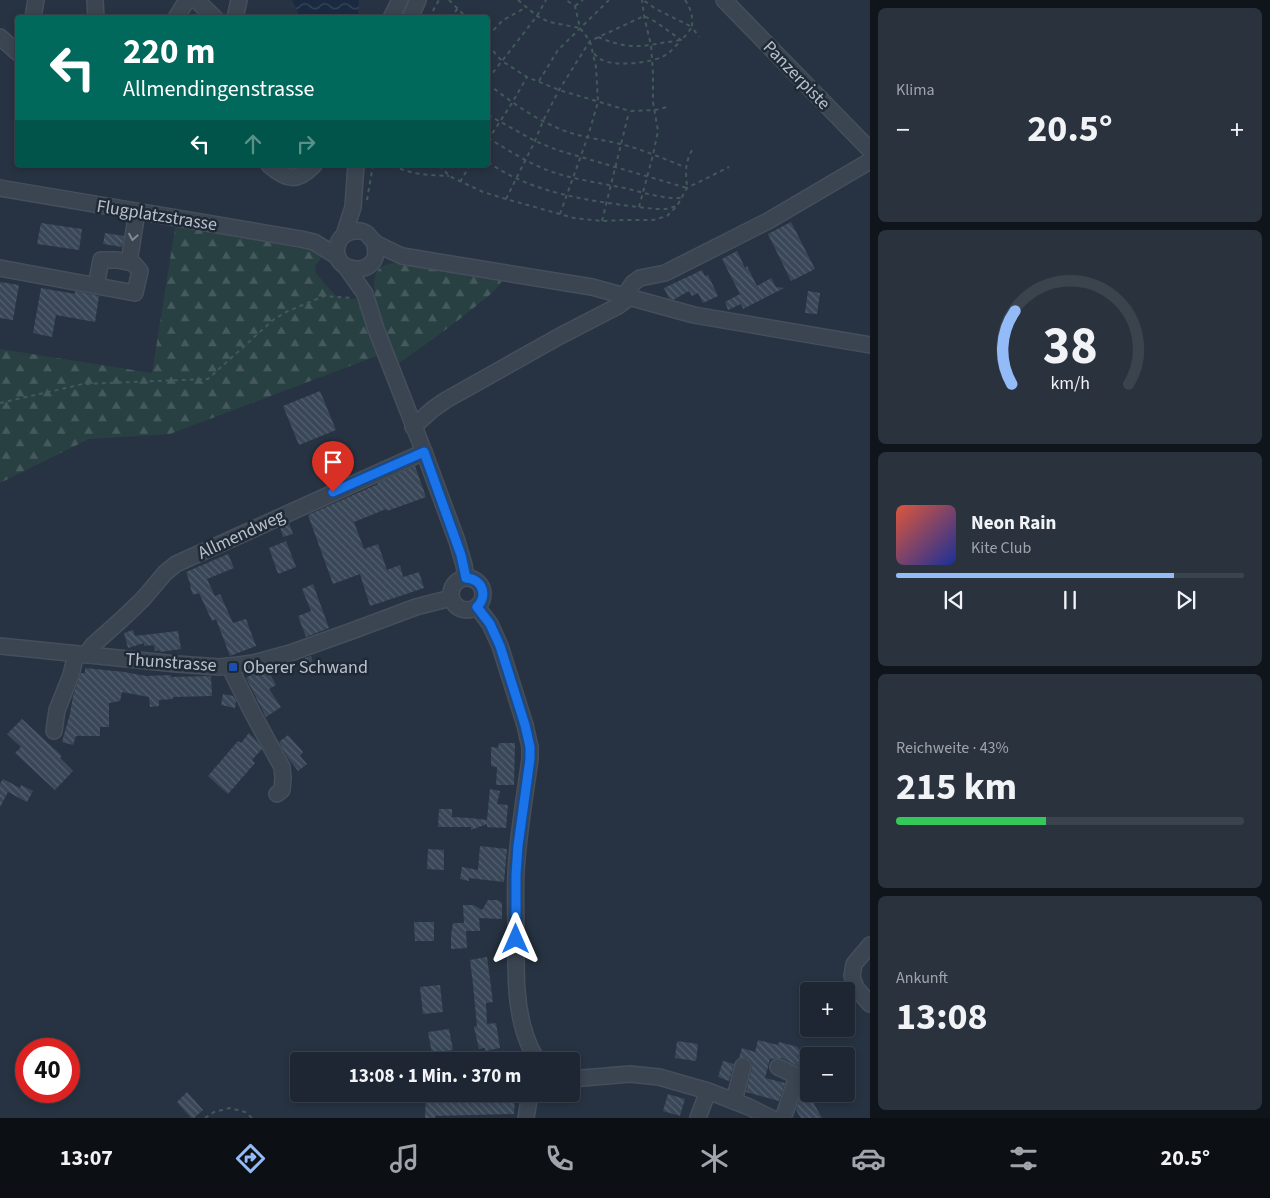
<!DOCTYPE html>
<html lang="de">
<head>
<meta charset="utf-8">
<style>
  body { margin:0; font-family:"Source Sans 3",sans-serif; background:#2a323e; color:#f1f3f6; height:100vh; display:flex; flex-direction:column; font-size:19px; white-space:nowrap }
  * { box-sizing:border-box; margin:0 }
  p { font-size:16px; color:#a0a5ac }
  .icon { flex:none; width:28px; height:28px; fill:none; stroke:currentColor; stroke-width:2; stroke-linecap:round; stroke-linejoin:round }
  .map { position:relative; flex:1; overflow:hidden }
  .details { display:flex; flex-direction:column; gap:8px; padding:8px; background:#10151c; width:400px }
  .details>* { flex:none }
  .guide { position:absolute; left:15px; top:15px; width:475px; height:152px; border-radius:5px; box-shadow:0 2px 8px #0003,0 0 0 1px #3b434d; background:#00695c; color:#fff; overflow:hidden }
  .tools { position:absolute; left:800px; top:982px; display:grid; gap:10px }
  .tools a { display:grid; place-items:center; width:55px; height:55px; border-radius:5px; background:#1d2632; box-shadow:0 2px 8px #0003,0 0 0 1px #3b434d; font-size:25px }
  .speed { position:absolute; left:15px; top:1038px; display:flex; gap:10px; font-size:25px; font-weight:700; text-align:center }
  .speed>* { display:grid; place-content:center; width:65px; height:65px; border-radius:50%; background:#1d2632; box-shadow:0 2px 8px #0003,0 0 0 1px #3b434d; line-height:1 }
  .speed .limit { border:8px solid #d22; background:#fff; color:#111 }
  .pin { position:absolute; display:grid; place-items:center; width:42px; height:42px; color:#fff; margin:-51px -21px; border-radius:50% 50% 50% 0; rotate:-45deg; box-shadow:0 0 5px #0007 }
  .pin .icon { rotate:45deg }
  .me { position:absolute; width:55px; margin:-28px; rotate:0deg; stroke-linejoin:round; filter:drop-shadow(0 0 4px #0008) }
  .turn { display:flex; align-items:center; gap:18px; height:105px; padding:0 25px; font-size:22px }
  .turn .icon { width:65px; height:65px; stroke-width:2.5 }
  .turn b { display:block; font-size:35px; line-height:42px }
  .lanes { display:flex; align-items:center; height:48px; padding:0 25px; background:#0003; justify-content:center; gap:25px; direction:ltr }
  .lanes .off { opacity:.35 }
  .big { font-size:38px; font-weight:700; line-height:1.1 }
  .details .widget { flex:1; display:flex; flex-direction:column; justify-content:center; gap:8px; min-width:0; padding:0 18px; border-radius:8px; background:#2a323e }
  .details .dial { align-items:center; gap:0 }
  .dial svg { height:130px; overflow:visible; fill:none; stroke:#3b434d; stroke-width:7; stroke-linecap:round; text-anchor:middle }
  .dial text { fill:#f1f3f6; stroke:none }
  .song { display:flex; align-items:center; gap:15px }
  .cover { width:60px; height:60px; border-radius:8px; background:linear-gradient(135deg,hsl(10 70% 55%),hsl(230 70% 35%)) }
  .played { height:5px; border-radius:2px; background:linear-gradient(90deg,#92bbf7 80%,#3b434d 80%) }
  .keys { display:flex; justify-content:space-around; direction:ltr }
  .heat { display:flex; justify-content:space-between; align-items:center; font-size:28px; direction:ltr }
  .charge { height:8px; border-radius:4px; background:linear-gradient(90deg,#34c759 43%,#3b434d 0) }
  .trip { position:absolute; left:290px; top:1052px; width:290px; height:50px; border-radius:5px; background:#1d2632; box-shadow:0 2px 8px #0003,0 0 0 1px #3b434d; font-weight:700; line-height:50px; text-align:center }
  .dock { display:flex; height:80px; justify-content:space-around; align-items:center; background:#0c0f14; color:#a0a5ac }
  .dock .icon { width:35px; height:35px }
  .dock .current { color:#92bbf7 }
  .dock b { font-size:22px; color:#f1f3f6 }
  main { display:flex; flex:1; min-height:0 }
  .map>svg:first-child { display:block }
</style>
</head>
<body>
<main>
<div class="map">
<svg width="870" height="1118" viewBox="0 0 870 1118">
  <defs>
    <pattern id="forest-firs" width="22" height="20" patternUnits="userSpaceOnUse" patternTransform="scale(1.25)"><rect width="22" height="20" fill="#294043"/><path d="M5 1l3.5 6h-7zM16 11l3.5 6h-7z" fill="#465a5d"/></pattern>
    <pattern id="water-waves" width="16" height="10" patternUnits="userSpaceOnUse" patternTransform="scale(1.25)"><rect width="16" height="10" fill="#1a2a40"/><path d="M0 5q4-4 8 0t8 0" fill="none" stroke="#39475a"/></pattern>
    <pattern id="building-back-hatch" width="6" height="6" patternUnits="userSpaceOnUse" patternTransform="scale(1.25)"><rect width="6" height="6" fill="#394758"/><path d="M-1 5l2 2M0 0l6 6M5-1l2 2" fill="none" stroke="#54606f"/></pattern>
  </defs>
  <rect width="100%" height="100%" fill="#273342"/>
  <!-- forest -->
  <g fill="url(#forest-firs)">
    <path d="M176,222l140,26 5,6v4l-6,8 1,7 8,10 14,15 12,1 10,-1 19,57 -209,79 -81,5 -89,44v-134l152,24z"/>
    <path d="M401,262l102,16c-4,11 -17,20 -26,27 -25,21 -51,39 -78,58 -8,-18 -36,-78 -20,-94 5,-5 15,-6 22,-7z"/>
  </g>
  <!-- water -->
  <path fill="url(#water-waves)" d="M292,0h67l-1,17h-58z"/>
  <!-- building -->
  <g fill="url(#building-back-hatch)">
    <path d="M791,222l24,47 -24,12 -23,-47z"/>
    <path d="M41,223l41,6 -3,21 -42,-6z"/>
    <path d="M105,233l19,3 -2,11 -19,-3z"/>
    <path d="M737,251l8,17 2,-2 10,20 14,-8 5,9 8,1 -41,21 -2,-5 -13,6 -3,-8 15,-8 -18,-35z"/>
    <path d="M702,270l3,6 3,-1 10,21 -15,7 -5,-10 -6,3 -3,-5 -16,9 -4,-2 -5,-10z"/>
    <path d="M0,282l19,3 -6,35 -13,-2z"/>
    <path d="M41,288l34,6v-3l24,5 -4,26 -39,-7 -4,22 -19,-4z"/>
    <path d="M808,291l12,2 -3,21 -12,-1z"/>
    <path d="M320,391l16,39 -37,15 -16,-39z"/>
    <path d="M415,466l11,31 -39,14 -1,-2 -32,13 10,27 14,-5 9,26 13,-5 3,12 16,-5 5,16 -54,18 -10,-32 -27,10 -25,-69 70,-31 -1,-1z"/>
    <path d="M289,523l4,11 -10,3 -3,-10z"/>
    <path d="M286,541l10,26 -18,7 -9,-26z"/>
    <path d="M228,554l6,14 -27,11 8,17 5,-2 13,29 13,-4 10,27 -26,10 -14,-37 -4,2 -13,-28 -6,2 -3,-9h1l-5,-14z"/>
    <path d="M313,584l16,44 -23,9 -8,-21 13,-5 -9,-22z"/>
    <path d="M133,630l2,6 43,-5 3,18 -21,3 -1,-2 -4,1 -1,-6 -10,1v-3l-16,5 -4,-15z"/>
    <path d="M311,656l2,7 -9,3 -2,-7z"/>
    <path d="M85,668l39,4 22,4 25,-1v2l40,-1 1,20 -39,1v2l-14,1v6l-9,1 -1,-10 -27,-5 -2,9 -11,2v24h-9v9h-24l-3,9 -11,-3 8,-28 3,-18 8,-23h4z"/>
    <path d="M267,669l9,16 -7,4 12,18 -15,10 -20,-39 12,-7z"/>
    <path d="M223,694l10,2 3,5 -1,7 -14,-3z"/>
    <path d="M22,719l40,37 -2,2 13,13 -18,19 -40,-37 6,-6 -14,-13z"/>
    <path d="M249,733l7,7 6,9 -10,11 3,3 -27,31 -20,-18 30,-35 3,2z"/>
    <path d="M288,735l15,17 -3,4 7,8 -9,7 -10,-13 -9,-16z"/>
    <path d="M499,743h16l-1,42h-18l1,-18 -6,-1v-19l7,1z"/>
    <path d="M3,779l17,9 1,-3 12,6 -6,11 -19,-10 -8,15v-23z"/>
    <path d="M490,789l10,2 -3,13 11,1 -2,23 -19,-1v-3l-16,6v-3h-33l1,-18h13v8l18,1 17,2z"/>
    <path d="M480,846l27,3 -3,33 -35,-4v3l-9,-2 2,-12 16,3z"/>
    <path d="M428,849l16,1v20l-17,-1z"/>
    <path d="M488,900h10l4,3v16l-23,-1 1,13h-14l1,17 -16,1v-14l2,-12h11l-1,-18h10l9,5z"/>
    <path d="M414,922h20v19h-19z"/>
    <path d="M487,957l6,45 -7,1 1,21 9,-1 4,25 -15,3v-3l-6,1 -5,-22 3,-1 -4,-41 -3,-25z"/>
    <path d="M440,985l3,27 -20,2 -3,-27z"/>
    <path d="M449,1029l4,21 -21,3 -4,-21z"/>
    <path d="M758,1040l20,5 1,-3 19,5 -1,1 12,5v17l-9,-3 -18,-9 -12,1 -5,19 20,5 -6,18 -33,-9 6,-24v-4l-2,-4 -4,-3 -7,1 3,-10 13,4z"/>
    <path d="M677,1041l21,3 -2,17 -21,-3z"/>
    <path d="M723,1061l11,3 -5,17 -11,-4z"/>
    <path d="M809,1089v5h3l5,8 -3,2 8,14h-21l-5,-8 5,-17z"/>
    <path d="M187,1092l16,18 -9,8h-3l-14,-16z"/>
    <path d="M426,1094h86v2l3,1 -1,17 -79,2v2h-10z"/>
    <path d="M668,1094l17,5 -5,17 -17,-5z"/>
  </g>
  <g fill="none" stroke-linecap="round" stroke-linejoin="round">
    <!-- minor casing -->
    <g stroke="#454e5b" stroke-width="18">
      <g id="minor">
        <path d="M95,0l1,18"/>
        <path d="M196,0l19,18"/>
        <path d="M724,0l146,150"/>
        <path d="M33,18l3,-18"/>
        <path d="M176,18l11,-18"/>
        <path d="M235,18l4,-18"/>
        <path d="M391,18l9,-18"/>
        <path d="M410,18l8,-18"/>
        <path d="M0,37l18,16"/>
        <path d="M269,165c18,15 28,18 45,0"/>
        <path d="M0,188l301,51 13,3 24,15"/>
        <path d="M344,235l9,-28 3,-42"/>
        <path d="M374,242c13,39 -51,33 -35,-1 5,-9 18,-13 27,-8 4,3 6,8 11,11 8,4 16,8 25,12l190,31 102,28 176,30"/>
        <path d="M129,262l8,-50"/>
        <path d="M346,267l19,27 11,35 48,123 33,89 7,24 2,13"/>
        <path d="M0,268l135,25 5,-22 -7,-8 -16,-3h-16l-5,26"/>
        <path d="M625,295l8,-12 7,-5 25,-5 103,-52 102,-60"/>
        <path d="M413,427l20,-18 13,-9 114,-64 58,-30 12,-9"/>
        <circle cx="467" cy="594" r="16"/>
        <path d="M477,607l13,17 10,22 25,79 5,22v12c-5,37 -12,75 -14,113 -1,22 0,45 0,68 0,32 -1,63 9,94 3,9 7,19 13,27"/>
        <path d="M0,646l177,18 42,3 20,-2 14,-2 37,-10 59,-21 67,-25 35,-9"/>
        <path d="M86,655l7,-10 28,-25 22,-21 22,-26 11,-9 248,-112"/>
        <path d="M229,666l23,46 30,55 1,11 -1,12 -5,4"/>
        <path d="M54,731l3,-21 14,-35 5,-21"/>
        <path d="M870,945l-16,19 -2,12 4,12 14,16"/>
        <path d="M778,1067l19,9 -12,37 -3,5"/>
        <path d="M571,1079l59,-5 29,3 49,14 41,16 22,11"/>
        <path d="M734,1101l9,-35"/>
        <path d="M526,1118l4,-24"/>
        <path d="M698,1118l10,-27"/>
      </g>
    </g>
    <!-- path -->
    <g stroke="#42595b" stroke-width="2" stroke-dasharray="4 4" stroke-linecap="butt">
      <path d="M449,0l18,18"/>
      <path d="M518,0l19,16 12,6 31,6"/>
      <path d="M685,0c6,9 8,16 7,27l7,10"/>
      <path d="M575,6l8,-6"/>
      <path d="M429,18l10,-18"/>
      <path d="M450,18l8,-10"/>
      <path d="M488,36l15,-16 22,-12"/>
      <path d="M598,37c26,11 41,11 68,5 5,0 12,-1 16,-3 3,-2 7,-8 10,-12l-36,-18 -13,-9"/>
      <path d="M488,45l14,16 25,16 32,13 71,21 25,-1 12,-3"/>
      <path d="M488,79l49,-63 9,-16"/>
      <path d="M539,81l19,-31 51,-50"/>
      <path d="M488,84c22,17 45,34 72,45 19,8 40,10 60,15 22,5 44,15 65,23"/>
      <path d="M488,115l47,26 22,9 130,38c-1,-18 -3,-23 6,-40"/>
      <path d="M488,138c17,10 35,22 54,30 26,11 55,14 82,20 19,4 37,11 57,10"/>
      <path d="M488,140l24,-37 15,-26"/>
      <path d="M488,162c48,34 110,40 167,47h11l11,-3"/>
      <path d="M393,165c16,10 37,10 56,11"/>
      <path d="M440,165l9,11 34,16 23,7 68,19 28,3 23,-1h28l14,-4 10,-10 10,-18 42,-21"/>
      <path d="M460,182l10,-17"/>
      <path d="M506,199l29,-58 8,-20 16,-31 31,-49 54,-25 12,6 25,18c-4,4 -8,10 -14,14 -12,9 -51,13 -65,6 -4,-2 -7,-6 -10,-8"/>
      <path d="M367,200l6,-35"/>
      <path d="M639,207l14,-52 5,-24 -5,-29v-30l-2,-27 -7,-29 -2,-16"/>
      <path d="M560,214l28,-78 10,-34 -2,-35 -6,-26 -10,-13 -5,-22 -9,-6"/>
      <path d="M602,221l27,-109"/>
      <path d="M0,403l83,-19 125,-5 65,-59 13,-8 38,-16 29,2"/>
      <path d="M205,1118l9,-6 16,-4 15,4 7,6"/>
    </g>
    <!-- minor -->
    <use href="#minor" stroke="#3b4552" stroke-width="15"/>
  </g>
  <!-- one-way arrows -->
  <defs><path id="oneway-chevron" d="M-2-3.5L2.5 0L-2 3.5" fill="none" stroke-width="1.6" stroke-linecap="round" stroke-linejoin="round" transform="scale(1.25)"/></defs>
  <use stroke="#808995" href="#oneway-chevron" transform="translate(133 237) rotate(100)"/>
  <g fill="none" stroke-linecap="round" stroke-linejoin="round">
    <!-- route casing -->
    <g stroke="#114b97" stroke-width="12">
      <path id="route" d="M333,492l91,-40 37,103 5,23c17,1 22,18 11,29l13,17 10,22 25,79 5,22v12l-12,87 -2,28v65"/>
    </g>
    <!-- route -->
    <use href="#route" stroke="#1a73e8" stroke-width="9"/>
  </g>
  <!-- markers -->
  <rect fill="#1a4fb4" stroke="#202a37" stroke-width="2" x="228" y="662" width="10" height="10" rx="2.5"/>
  <g text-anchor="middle" stroke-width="5" stroke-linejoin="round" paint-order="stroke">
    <!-- street labels -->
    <g font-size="18" fill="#b8c0cc" stroke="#202a37">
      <text transform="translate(797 75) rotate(46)" y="6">Panzerpiste</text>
      <text transform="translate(157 215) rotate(9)" y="6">Flugplatzstrasse</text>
      <text transform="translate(241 534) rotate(-25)" y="6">Allmendweg</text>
      <text transform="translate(171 662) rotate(4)" y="6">Thunstrasse</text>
    </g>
    <!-- poi labels -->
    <g font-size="18" fill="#b8c0cc" stroke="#202a37" text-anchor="start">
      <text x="243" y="673">Oberer Schwand</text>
    </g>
  </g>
</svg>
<div class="tools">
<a>+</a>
<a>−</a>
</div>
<div class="speed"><div class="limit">40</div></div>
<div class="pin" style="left:333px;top:492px;background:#d93025"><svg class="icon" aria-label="arrive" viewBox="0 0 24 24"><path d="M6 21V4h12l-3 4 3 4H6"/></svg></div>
<svg class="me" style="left:516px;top:939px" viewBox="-20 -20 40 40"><path d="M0-17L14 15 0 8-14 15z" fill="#1a73e8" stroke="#fff" stroke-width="4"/></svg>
<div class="trip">13:08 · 1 Min. · 370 m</div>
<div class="guide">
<div class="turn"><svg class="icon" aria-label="left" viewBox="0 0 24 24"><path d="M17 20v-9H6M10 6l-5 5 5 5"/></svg><div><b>220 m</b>Allmendingenstrasse</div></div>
<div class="lanes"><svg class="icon" aria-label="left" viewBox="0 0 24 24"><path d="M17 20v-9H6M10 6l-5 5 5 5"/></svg><svg class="icon off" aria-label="ahead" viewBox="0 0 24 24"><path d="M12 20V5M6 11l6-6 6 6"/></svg><svg class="icon off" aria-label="right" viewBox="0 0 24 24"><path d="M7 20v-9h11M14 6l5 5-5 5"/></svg></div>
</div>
</div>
<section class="details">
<div class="widget"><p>Klima</p>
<div class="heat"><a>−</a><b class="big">20.5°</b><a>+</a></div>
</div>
<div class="widget dial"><svg viewBox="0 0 100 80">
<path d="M14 69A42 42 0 1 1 86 69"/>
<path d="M14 69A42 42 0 0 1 16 24" stroke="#92bbf7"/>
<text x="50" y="56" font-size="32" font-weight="700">38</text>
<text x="50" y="72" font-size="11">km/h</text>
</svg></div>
<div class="widget">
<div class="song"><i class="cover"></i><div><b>Neon Rain</b><p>Kite Club</p></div></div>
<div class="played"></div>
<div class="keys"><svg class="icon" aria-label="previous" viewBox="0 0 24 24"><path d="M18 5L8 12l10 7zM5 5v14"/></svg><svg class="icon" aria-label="pause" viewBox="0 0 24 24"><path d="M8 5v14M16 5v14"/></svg><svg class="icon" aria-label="next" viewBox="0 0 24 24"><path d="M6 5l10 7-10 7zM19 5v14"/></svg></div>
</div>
<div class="widget"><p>Reichweite · 43%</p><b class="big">215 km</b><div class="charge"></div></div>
<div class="widget"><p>Ankunft</p><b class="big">13:08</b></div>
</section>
</main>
<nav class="dock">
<b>13:07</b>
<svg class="icon current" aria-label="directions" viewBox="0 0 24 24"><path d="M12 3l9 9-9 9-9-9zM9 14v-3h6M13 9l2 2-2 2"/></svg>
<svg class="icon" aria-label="music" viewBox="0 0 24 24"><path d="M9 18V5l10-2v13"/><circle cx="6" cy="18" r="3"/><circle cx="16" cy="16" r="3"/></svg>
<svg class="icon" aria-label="phone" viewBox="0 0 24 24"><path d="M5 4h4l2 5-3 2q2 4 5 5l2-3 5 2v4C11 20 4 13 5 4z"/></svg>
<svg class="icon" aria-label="climate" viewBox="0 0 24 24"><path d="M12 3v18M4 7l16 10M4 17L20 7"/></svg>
<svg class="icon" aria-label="car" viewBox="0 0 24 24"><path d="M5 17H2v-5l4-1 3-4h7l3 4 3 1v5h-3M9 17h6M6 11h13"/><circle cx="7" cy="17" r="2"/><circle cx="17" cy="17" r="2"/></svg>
<svg class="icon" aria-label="filters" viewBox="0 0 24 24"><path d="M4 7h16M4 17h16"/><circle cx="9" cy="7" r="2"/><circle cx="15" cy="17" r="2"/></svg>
<b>20.5°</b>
</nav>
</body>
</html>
